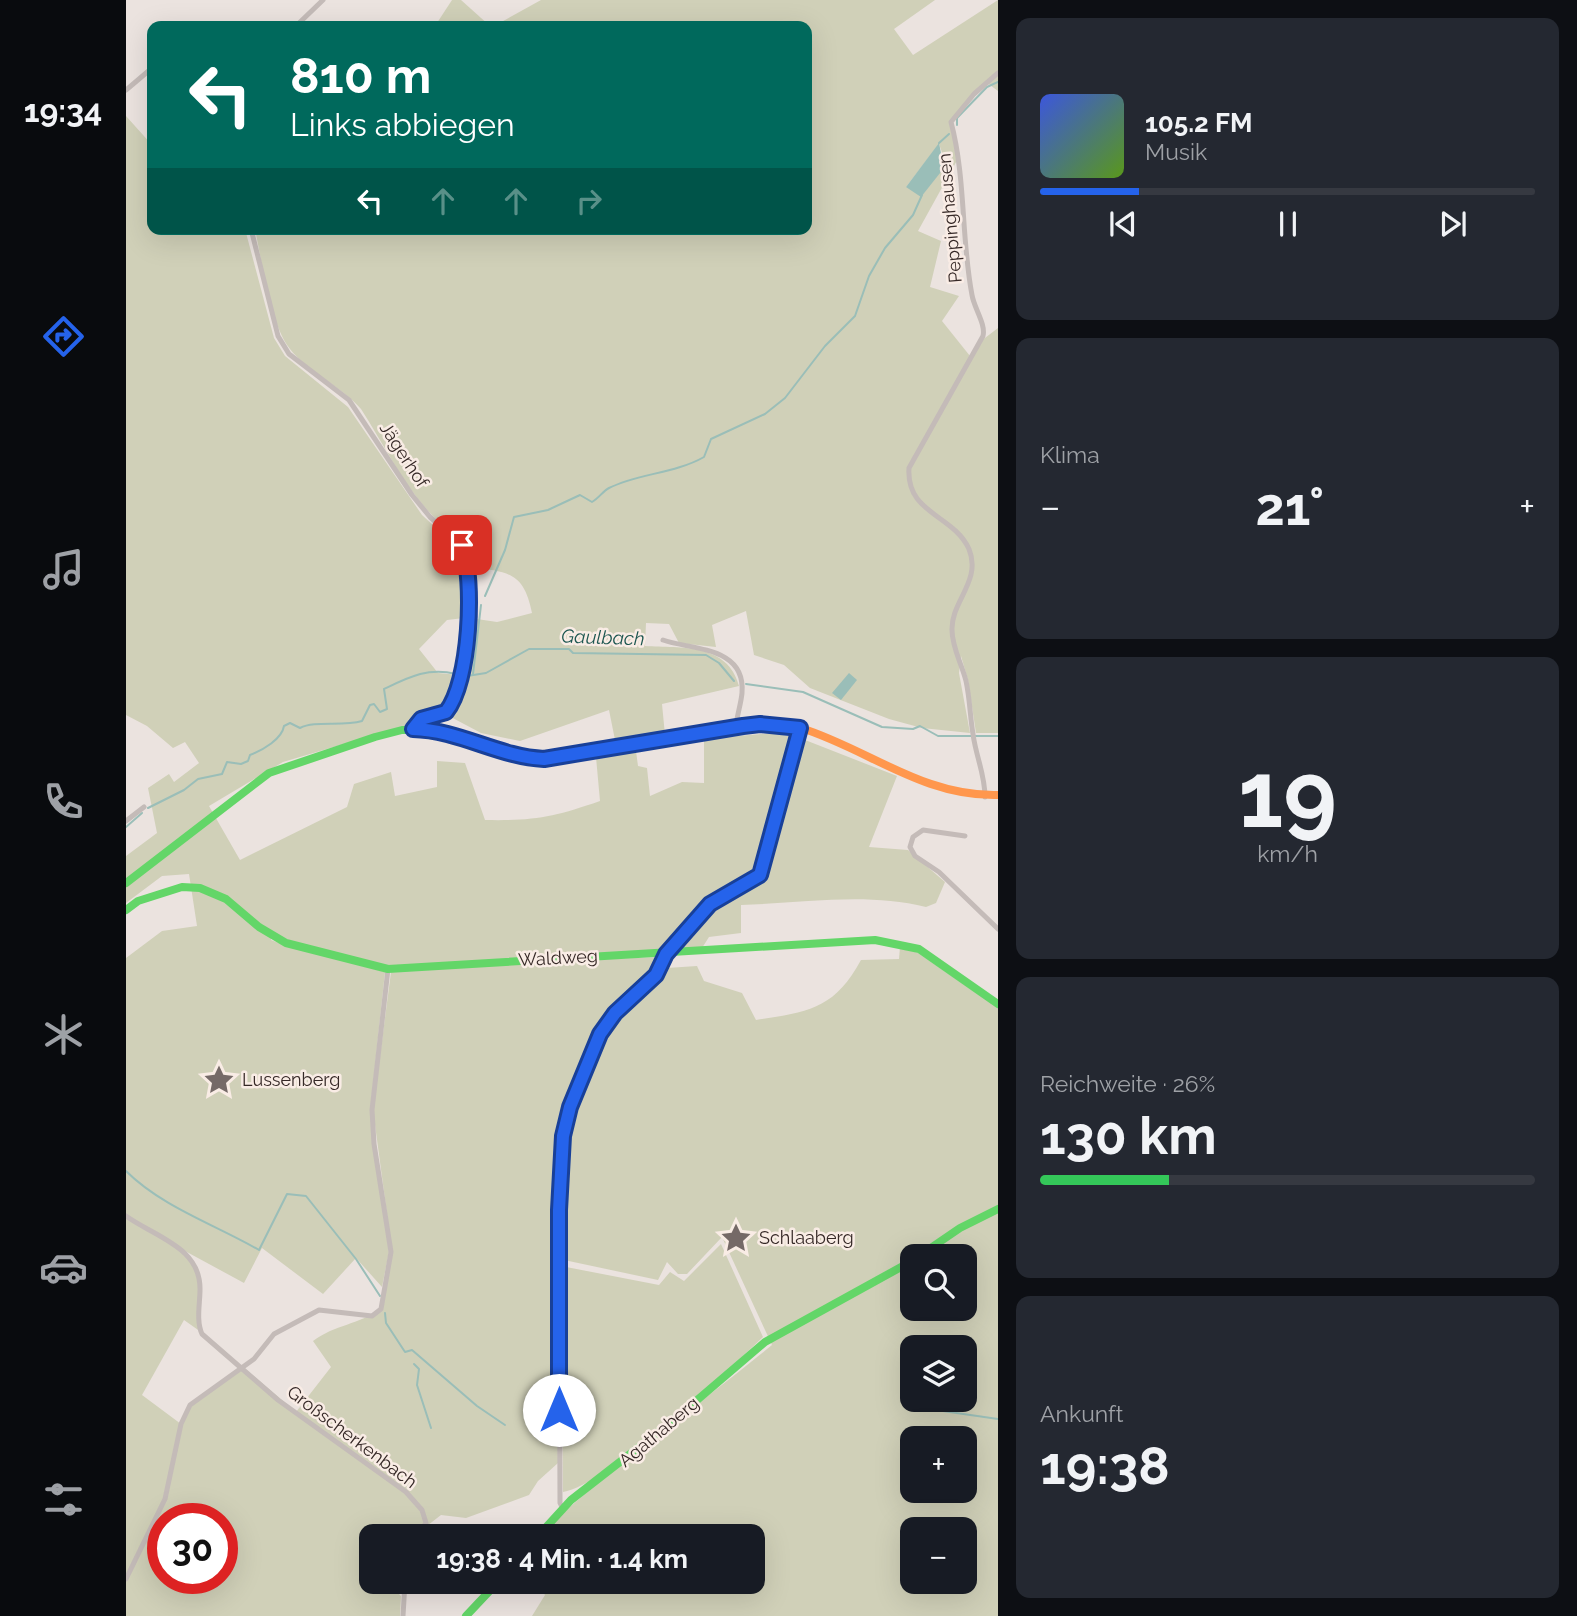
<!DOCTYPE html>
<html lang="de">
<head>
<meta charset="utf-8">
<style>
  body { margin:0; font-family:Raleway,sans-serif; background:#242831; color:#f1f3f6; height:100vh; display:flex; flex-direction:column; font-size:26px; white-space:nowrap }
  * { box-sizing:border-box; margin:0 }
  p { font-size:23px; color:#9ea1a6 }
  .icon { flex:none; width:38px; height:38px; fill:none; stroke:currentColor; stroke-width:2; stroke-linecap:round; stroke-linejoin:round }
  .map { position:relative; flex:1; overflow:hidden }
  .panel { display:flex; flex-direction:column; gap:18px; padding:18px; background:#0d0f14; width:579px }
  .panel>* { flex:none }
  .hud { position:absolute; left:21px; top:21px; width:665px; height:214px; border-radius:14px; box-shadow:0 7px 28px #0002; background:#00695c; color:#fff; overflow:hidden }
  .buttons { position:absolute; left:774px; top:1244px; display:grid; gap:14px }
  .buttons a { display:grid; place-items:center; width:77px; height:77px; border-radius:14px; background:#171b24; box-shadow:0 7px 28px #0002; font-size:35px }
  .speed { position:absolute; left:21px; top:1503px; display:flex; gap:14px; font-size:35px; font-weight:700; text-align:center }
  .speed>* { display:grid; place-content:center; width:91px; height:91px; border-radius:50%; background:#171b24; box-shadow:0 7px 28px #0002; line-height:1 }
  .speed .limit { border:10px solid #d22; background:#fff; color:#111 }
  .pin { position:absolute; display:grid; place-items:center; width:60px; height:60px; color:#fff; margin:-30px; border-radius:14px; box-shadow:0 4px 10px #0006 }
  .me { position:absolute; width:77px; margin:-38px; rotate:0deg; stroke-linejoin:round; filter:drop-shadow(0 0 5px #0008) }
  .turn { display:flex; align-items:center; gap:24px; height:147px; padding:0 28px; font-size:32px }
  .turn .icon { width:91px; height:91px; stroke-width:2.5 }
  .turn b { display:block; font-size:49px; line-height:60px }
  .lanes { display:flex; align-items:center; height:66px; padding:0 28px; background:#0003; justify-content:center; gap:35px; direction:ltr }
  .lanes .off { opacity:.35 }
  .big { font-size:52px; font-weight:700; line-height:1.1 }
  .panel .tile { flex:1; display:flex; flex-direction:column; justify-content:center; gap:10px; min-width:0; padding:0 24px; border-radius:14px; background:#242831 }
  .panel .dial { align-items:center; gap:0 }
  .dial b { font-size:91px; line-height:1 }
  .song { display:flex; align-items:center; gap:21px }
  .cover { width:84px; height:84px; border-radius:10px; background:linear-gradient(135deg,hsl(230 70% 55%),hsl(90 70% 35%)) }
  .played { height:7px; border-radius:4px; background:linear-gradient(90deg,#2563eb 20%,#363941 20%) }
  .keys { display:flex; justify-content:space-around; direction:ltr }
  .heat { display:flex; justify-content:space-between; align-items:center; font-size:38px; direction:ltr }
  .charge { height:10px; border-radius:5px; background:linear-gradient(90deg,#34c759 26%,#363941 0) }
  .trip { position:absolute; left:233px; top:1524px; width:406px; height:70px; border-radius:14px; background:#171b24; box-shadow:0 7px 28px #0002; font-weight:700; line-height:70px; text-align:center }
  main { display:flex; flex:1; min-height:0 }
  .dock { display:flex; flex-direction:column; width:126px; justify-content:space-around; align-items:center; background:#090b0e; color:#9ea1a6 }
  .dock .icon { width:49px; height:49px }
  .dock .selected { color:#2563eb }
  .dock b { font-size:32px; color:#f1f3f6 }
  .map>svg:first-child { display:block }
</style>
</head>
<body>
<main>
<nav class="dock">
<b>19:34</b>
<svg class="icon selected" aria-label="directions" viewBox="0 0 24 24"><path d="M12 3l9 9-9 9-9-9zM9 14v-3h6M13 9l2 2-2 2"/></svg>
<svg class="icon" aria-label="music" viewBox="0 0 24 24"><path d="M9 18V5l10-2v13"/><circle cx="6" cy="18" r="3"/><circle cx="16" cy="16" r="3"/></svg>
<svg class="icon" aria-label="phone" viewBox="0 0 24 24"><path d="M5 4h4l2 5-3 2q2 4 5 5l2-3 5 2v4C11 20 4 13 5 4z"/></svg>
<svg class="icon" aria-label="climate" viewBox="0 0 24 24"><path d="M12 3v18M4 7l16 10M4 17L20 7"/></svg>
<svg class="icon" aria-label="car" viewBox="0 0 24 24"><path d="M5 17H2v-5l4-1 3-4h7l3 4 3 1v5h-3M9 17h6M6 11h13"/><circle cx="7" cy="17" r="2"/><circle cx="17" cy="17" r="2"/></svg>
<svg class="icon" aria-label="filters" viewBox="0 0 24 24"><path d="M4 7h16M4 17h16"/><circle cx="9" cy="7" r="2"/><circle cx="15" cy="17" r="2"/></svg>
</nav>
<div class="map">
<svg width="872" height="1616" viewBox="0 0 872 1616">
  <rect width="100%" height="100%" fill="#ebe3df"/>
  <!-- green -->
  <g fill="#d0d0b8" fill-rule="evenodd">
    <path d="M326,0h9l29,26h-55z"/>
    <path d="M415,0h394l-41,29 19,26 85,-55v91l-12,-9 -35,41 9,32 -42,76 23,10 -11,46 29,9 -17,25 28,35 11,-15 17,-13v405h-22l-8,-53 -7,-24 -2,17 11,60 -48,-5 -33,-9 -79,-31 -26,-23 -30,-10 -8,-44 -34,14 4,22 -37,-4 -10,-19 -23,-1 -1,23c36,2 83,-3 94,40l-77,18 3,31 -49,10 -7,-35 -89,31 -39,-8 -34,-18 11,-20 12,-77 27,4 35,-9c-8,-41 -24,-41 -61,-46 -8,-32 -21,-33 -41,-54 -28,-30 -47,-70 -69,-104 -20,-23 -52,-36 -71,-60 -20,-25 -28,-87 -35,-120l101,3 451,-3v-203h-313zM813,144l5,14 8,-1 -21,26 -25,4z"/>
    <path d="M0,116l26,29v84h93l29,109 11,18 63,51 74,108 35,32 6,19 1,52 -17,2 -28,29 19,24 21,2 -14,34 -24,7 -13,9 -125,37 -74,44 31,54 107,-53 7,-23 37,-12 4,24 42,-9v-26l28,2 20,57c49,1 69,-3 115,-19l-4,-44 40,-6 2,15 9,2 3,28 32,-14 22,1v-44l68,-6 23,4 -35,134 -51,31 -43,49 -279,16 -96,-26 -19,-9 -1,8 13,5 101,27 -15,140 19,140 -7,35 -26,-29 -33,36 -61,-46 -18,35 -59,-32 13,18 3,63 -17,-12 -42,75 39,29 9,-19 53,-38 53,45 35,-45 -18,-26c21,-16 47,-17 68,-32l11,-58 -19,-141 18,-138 135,-10 135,-5 -3,10 -41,39 -18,26 -31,70 -8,27 -5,82 3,252 -20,18 -9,14 -63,23 -25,-3 -27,21h-43v46h16l14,14 -1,20h-274v-658l36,-27 35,-5 -8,-52 -27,2 -36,27v-47l31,-23 -9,-45 21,-14 5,8 25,-19 -14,-21 -12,6 -26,-22 -21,-11zM37,1519h59v59h-59z"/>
    <path d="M674,738l97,38 -28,71 39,3 37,32 -9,21 -10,4c-60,-15 -123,-4 -185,-2v28l-32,4 -7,11 -30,2 39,-44 53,-31z"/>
    <path d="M774,947l18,6 80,55v608h-466l13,-21 -10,-13h217v-46h-214c73,-69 156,-127 234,-191l-50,-108 -35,37h-9l-11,-12 -9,18 -94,-20 1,-104 8,-42 32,-83 22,-26 40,-37 30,-2 7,15 38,12 14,27c51,-8 78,-10 105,-60l38,-1zM786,1256h52v53h-52zM786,1348h52v52h-52zM786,1438h52v53h-52zM786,1530h52v52h-52z"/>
    <path d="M595,1244l42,93c-37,35 -156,148 -200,155l-2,-226 98,19 11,-13 14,9z"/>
  </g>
  <!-- water -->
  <g fill="#9abeb8">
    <path d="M813,143l5,25 -23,29 -15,-10z"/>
    <path d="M723,673l8,7 -16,20 -9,-7z"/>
  </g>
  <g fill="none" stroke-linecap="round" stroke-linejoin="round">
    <!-- stream -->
    <g stroke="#9abeb8" stroke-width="2">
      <path d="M831,125v-7l30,-31 11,-5"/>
      <path d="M813,143l10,-9"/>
      <path d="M359,596l20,-46 9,-33 34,-7 32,-15 12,7c7,-4 11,-11 17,-14 30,-15 65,-14 95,-31l7,-18 54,-25 20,-16 40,-52 30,-30 14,-40 16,-28 28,-33 9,-20"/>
      <path d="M347,674l8,-69"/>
      <path d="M341,676l19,-3 43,-24h40l4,4 133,2 13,8 15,18"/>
      <path d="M620,684l57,8 79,35 31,2 7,-3 18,10h60"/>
      <path d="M22,808l36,-18 14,-11 24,-5 5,-12 14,2 7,-3 2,-6c13,-5 32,-16 34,-29l6,-3 10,5c15,-8 42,-1 62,-7l8,-16 4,-1 6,8 7,-3 -3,-20c25,-12 44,-22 72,-15"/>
      <path d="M0,827l16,-14"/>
      <path d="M0,1171c36,36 90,54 133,79l28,-56 19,2 50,63 24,37"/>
      <path d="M259,1313l1,10 19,29 7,-2 65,56 28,19"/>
      <path d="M288,1364l5,5 -2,16 14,43"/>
      <path d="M803,1409l69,10"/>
    </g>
    <!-- street -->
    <g stroke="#c4bbb8" stroke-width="5">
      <path d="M170,26l27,-26"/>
      <path d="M0,90l26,-22"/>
      <path d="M125,229l27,107 11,18 60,46 63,95 18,22 32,28 4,11c5,40 8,124 -20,156l-25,7 -8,10"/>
      <path d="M537,640c28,10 83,6 79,53 -1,11 -5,22 -6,33"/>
      <path d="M859,797c0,-23 -9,-40 -12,-63 -3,-17 -3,-35 -7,-53 -4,-17 -14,-33 -14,-51 -1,-29 30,-49 17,-81 -16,-35 -63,-35 -60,-81l74,-132c3,-12 -9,-28 -11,-41 -11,-57 -6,-116 -21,-173l23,-28 24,-21"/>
      <path d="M0,821l18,-14"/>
      <path d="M839,836l-42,-6 -10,7 -3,10 5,9 24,16 59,57"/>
      <path d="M0,1216c29,21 75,31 74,74 0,13 -4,31 2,44l76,66 128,92 16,18 4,13 -10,13"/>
      <path d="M437,1509l-3,-6 -1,-293 4,-74 7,-29 30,-73 15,-21 41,-38 10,-21 44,-50 50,-29 40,-147"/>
      <path d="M0,1579l39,-80 16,-75 9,-19 64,-46 20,-25 45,-24 53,6 9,-7 10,-57 -17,-108 -2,-34 16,-141"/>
      <path d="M277,1616l2,-34"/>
    </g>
    <!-- fast -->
    <g stroke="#63d668" stroke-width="8">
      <path d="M0,883l143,-110 106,-36 27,-7h32l110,29 124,-22"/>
      <path d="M0,910l12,-9 44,-14 18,1 26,11 33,28 27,16 102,26 487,-29 44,9 79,55"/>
      <path d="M793,1256l41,-28 38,-19"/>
      <path d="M412,1536l33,-36 104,-81 90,-77 147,-81"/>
      <path d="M340,1616l32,-34"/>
    </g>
    <!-- slow -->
    <path stroke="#ff974d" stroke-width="8" d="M542,737c40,-9 93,-21 133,-9 67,21 122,69 197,67"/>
  </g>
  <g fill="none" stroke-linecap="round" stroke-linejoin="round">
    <!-- route casing -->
    <g stroke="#184099" stroke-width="18">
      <path id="route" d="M336,545c13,35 8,138 -16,167l-25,7 -8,10c46,1 86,28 131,30l199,-33 17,-2 40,4 -40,147 -50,29 -44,50 -10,21 -41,38 -15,21 -30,73 -7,29 -4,74v200"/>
    </g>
    <!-- route -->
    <use href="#route" stroke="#2563eb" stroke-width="12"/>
  </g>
  <!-- icons -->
  <defs>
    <g id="sight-bare" transform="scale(2.415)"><path d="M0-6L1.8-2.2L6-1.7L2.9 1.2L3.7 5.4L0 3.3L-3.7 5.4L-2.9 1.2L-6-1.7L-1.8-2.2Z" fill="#756967" stroke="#f9ece5" stroke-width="2.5" paint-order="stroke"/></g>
  </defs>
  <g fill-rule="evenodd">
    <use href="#sight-bare" x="93" y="1080"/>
    <use href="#sight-bare" x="610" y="1238"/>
  </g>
  <g text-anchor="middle" stroke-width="5" stroke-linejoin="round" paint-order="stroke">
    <!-- street labels -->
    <g font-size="18" fill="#352826" stroke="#f9ece5">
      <text transform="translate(824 218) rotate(-95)" y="6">Peppinghausen</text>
      <text transform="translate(278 455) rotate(57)" y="6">Jägerhof</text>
      <text transform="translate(432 958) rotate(-3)" y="6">Waldweg</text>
      <text transform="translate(533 1432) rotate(-40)" y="6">Agathaberg</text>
      <text transform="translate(226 1437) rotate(37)" y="6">Großscherkenbach</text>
    </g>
    <!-- poi labels -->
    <g font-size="18" fill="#352826" stroke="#f9ece5" text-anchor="start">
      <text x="116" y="1086">Lussenberg</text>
      <text x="633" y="1244">Schlaaberg</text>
    </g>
    <!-- water labels -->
    <g font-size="19" font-style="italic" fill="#1c5650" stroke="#f9ece5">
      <text transform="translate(477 637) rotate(2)" y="7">Gaulbach</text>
    </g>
  </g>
</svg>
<div class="buttons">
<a><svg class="icon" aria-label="search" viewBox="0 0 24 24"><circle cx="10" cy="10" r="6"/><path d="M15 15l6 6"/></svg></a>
<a><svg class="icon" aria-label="layers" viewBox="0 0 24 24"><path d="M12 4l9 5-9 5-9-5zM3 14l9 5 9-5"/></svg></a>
<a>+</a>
<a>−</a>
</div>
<div class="speed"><div class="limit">30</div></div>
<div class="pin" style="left:336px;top:545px;background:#d93025"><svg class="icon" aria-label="arrive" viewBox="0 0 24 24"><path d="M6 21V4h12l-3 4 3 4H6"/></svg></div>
<svg class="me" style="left:433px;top:1410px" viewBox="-20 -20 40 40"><circle r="19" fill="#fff"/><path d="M0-13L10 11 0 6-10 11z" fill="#2563eb"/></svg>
<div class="trip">19:38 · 4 Min. · 1.4 km</div>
<div class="hud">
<div class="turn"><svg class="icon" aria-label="left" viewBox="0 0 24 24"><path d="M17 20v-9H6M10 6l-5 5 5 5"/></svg><div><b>810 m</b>Links abbiegen</div></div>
<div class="lanes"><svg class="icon" aria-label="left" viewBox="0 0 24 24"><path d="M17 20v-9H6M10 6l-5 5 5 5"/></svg><svg class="icon off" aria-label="ahead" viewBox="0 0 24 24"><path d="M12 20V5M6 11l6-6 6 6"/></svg><svg class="icon off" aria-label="ahead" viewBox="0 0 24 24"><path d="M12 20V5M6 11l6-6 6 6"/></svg><svg class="icon off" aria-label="right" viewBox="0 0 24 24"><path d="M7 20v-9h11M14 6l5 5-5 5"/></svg></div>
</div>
</div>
<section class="panel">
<div class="tile">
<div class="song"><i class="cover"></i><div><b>105.2 FM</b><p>Musik</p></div></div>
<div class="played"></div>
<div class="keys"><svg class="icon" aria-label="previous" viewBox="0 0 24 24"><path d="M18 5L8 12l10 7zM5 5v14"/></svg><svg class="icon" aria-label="pause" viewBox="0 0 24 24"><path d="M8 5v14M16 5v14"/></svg><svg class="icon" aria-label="next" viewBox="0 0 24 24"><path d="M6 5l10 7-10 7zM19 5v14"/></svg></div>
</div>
<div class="tile"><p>Klima</p>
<div class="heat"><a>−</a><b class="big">21°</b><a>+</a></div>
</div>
<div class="tile dial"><b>19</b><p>km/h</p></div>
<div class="tile"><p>Reichweite · 26%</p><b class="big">130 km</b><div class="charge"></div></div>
<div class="tile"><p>Ankunft</p><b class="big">19:38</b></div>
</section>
</main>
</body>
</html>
